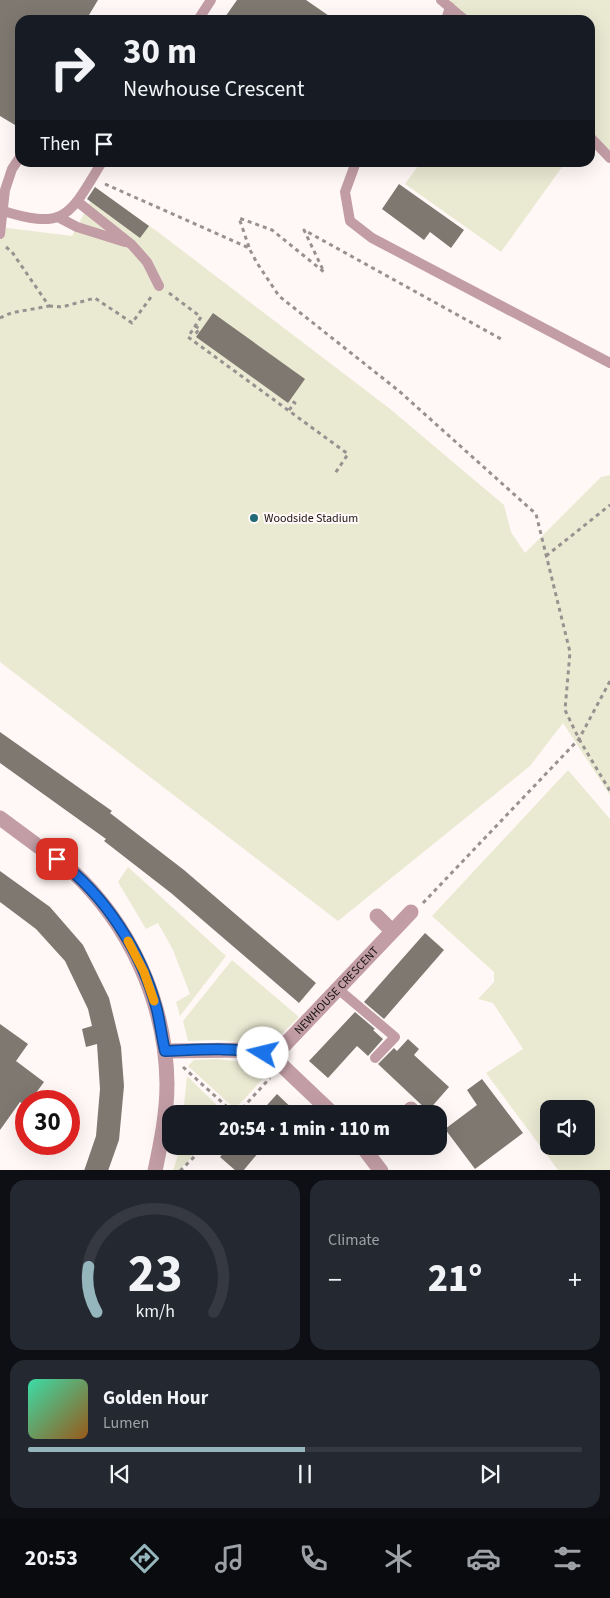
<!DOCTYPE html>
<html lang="en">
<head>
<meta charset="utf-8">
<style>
  body { margin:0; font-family:"Source Sans 3",sans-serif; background:#242831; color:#f1f3f6; height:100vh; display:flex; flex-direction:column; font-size:19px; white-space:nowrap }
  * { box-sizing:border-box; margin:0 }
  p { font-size:16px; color:#9ea1a6 }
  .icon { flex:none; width:28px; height:28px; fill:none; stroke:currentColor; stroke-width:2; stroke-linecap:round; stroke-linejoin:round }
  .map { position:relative; height:1170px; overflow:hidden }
  .sheet { display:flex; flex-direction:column; gap:10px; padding:10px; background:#0d0f14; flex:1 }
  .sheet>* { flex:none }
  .hud { position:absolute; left:15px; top:15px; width:580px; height:152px; border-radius:15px; box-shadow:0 5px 20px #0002; background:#171b24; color:#f1f3f6; overflow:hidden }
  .buttons { position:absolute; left:540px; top:1100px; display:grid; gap:10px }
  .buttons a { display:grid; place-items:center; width:55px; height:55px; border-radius:10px; background:#171b24; box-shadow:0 5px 20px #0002; font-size:25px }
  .speed { position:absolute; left:15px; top:1090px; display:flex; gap:10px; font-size:25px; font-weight:700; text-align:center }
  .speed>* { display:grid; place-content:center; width:65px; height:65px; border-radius:50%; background:#171b24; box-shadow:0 5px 20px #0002; line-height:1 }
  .speed .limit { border:8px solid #d22; background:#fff; color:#111 }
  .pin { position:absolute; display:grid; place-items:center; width:42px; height:42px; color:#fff; margin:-21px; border-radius:10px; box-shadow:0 2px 8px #0006 }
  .me { position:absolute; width:55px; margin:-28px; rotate:279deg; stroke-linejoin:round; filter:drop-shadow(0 0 4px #0008) }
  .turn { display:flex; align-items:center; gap:18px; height:105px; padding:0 25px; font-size:22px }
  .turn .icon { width:65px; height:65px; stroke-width:2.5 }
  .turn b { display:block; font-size:35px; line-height:42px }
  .then { display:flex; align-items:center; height:48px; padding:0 25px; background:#0003; gap:10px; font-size:19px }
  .big { font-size:38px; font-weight:800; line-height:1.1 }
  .sheet .widget { flex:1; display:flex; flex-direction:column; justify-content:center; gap:8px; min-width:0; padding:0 18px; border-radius:15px; background:#242831 }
  .sheet .dial { align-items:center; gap:0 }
  .dial svg { height:130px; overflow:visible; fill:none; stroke:#363941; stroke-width:7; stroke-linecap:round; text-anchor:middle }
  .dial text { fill:#f1f3f6; stroke:none }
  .song { display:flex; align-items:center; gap:15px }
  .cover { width:60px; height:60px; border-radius:8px; background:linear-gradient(135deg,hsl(160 70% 55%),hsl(30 70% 35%)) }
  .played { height:5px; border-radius:2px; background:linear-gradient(90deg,#94b6bc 50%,#363941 50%) }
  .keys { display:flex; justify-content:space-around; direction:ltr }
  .heat { display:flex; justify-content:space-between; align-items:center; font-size:28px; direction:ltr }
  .sheet .tiles { flex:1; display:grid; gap:10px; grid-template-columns:1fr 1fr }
  .widget:last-child { grid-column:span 2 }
  .trip { position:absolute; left:162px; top:1105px; width:285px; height:50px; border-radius:15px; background:#171b24; box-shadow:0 5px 20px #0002; font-weight:800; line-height:50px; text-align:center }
  .tabs { display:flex; height:80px; justify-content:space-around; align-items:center; background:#090b0e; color:#9ea1a6 }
  .tabs .icon { width:35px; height:35px }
  .tabs .on { color:#94b6bc }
  .tabs b { font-size:22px; color:#f1f3f6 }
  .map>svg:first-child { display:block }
</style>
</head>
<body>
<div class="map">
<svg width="610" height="1171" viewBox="0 0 610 1171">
  <rect width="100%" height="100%" fill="#fff8f6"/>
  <!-- green -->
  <g fill="#eaead3" fill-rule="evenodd">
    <path d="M440,0h170v158l-20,-21v-117h-126z"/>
    <path d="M420,163v-1l145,1 -64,89 -96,-68z"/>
    <path d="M97,189l61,43 231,176 115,97 7,27 14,21 76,-76 9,-2v320l-47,-72 -33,43 -192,155 -338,-259v-435l72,9z"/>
    <path d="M568,770l42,49v351h-52l-72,-97 37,-24 -30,-46 -15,-4 16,-17v-10l-62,-56zM549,1109h37v37h-37z"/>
    <path d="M128,867l98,89 -46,60 -4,-14 14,-8 -17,-44 -15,-27 -12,6 -28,-47z"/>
    <path d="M232,960l67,57 -28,28 -54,-5 -29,1 -5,-20z"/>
    <path d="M218,1059l32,4 19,9 -34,37 -47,-43 6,-6z"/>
    <path d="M187,1076l39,38h-43z"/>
    <path d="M181,1146h22l-24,24h-6z"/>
  </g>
  <!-- building -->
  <g fill="#7e7871">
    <path d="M0,0h98l-12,20h-66v108l-20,-12z"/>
    <path d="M237,0h69l29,20h-112z"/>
    <path d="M399,184l65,46 -13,18 -21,-16 -6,8 -42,-31z"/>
    <path d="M95,187l54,39 -9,12 -53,-39z"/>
    <path d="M213,313l92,66 -17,24 -92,-66z"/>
    <path d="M0,732l112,79 -2,2 74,57 132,113 -17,20 -128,-110 -67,-52 2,-2 -106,-76z"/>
    <path d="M0,871l50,36 33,38 26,53 12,49 3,39 -5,54 -11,31h-24l12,-35 4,-47 -3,-45 -11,3 -4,-18 10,-3 -4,-17 -23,-48 -29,-32 -36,-27z"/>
    <path d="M425,933l19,17 -60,69 -20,-17z"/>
    <path d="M355,1012l20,17 -2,1 10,9 -15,17 -11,-10 -29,32 -19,-17z"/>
    <path d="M0,1024l28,20 -12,17 28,21 -14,19h-4v5l-6,-4 -20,28z"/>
    <path d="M408,1039l11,10 -5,6 35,32 -21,24 -50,-47 16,-16 3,3z"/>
    <path d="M482,1079l41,54 -48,36 -30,-40 32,-24 -10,-15z"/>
    <path d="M277,1094l21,20h-39z"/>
    <path d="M230,1146h34l-21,25h-7l-16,-14z"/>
  </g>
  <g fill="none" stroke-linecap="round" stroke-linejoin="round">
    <!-- path -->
    <g stroke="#979290" stroke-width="3" stroke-dasharray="4 4" stroke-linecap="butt">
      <path d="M105,184l144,64 8,15 22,33 120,95 137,123 34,138 -5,58 14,29 31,52"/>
      <path d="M249,247l-10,-29 33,12 52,42 -20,-42 197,109"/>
      <path d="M169,293l32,24 -13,20 160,117 -14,21"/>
      <path d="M49,306l13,1 33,-9 37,25 19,-26"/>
      <path d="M0,318l11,-5 38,-7 -37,-54 -6,-5"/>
      <path d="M195,326l5,3 -5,5 2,2"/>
      <path d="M289,410l6,-7 -5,-3"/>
      <path d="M546,556l64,-51"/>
      <path d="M423,903l156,-164 31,-58"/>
      <path d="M183,1067l52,47"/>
      <path d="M237,1114l33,-36"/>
      <path d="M180,1171l25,-25"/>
    </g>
    <!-- lane -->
    <g stroke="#c29da5" stroke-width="10">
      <path d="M441,0l24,20"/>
      <path d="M198,20l13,-20"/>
      <path d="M446,20l4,-13"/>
      <path d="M590,137l20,21"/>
      <path d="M356,162l-11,30 5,29 22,17 238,125"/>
      <path d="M78,202l54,43 15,17 12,24"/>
      <path d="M0,210c66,21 69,6 102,-48"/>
      <path d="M58,217l19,10 48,15"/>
      <path d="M0,234l5,-44 7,-21 8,-12"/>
      <path d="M338,989l57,48 -20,21"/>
    </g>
    <!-- street -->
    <g stroke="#c29da5" stroke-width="15">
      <path d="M0,818c15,11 31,23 46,34 8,5 17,11 25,18 59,54 95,133 96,214 0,30 -6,58 -12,87"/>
      <path d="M377,916l15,15"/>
      <path d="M165,1051l81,-1 27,7 60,57"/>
      <path id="s1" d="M273,1057l138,-145"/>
      <path d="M406,1114l5,-5"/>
      <path d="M362,1146l19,25"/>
    </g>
  </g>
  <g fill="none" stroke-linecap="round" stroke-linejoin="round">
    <!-- route casing -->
    <g stroke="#114b97" stroke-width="12">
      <path id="route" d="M57,859c48,36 85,93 100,151 3,13 5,28 8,41 33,-1 66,-4 98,2"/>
    </g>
    <!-- route -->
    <use href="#route" stroke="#1a73e8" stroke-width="9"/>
    <!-- slow -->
    <path stroke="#f59e0b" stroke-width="9" d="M128,941l16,31 10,29"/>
  </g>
  <!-- markers -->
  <circle fill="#226b76" stroke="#fff8f6" stroke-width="2" cx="254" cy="518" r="5"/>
  <g text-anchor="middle" stroke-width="4" stroke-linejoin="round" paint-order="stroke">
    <!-- poi labels -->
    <g font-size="12" fill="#161312" stroke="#fff8f6" text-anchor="start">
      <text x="264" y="522">Woodside Stadium</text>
    </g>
    <!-- street labels -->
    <g font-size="12" fill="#161312" stroke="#fff8f6">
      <text dy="4" stroke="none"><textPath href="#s1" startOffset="92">NEWHOUSE CRESCENT</textPath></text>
    </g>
  </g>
</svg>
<div class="buttons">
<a><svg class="icon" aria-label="sound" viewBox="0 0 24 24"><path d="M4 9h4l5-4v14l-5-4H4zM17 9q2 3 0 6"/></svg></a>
</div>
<div class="speed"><div class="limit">30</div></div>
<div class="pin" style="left:57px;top:859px;background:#d93025"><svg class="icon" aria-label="arrive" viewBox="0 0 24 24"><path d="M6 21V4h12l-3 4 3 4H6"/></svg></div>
<svg class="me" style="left:263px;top:1053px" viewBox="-20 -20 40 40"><circle r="19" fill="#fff"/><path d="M0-13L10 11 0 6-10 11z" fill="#1a73e8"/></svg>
<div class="trip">20:54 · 1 min · 110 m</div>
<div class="hud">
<div class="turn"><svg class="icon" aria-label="right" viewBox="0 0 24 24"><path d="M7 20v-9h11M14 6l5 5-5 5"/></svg><div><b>30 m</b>Newhouse Crescent</div></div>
<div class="then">Then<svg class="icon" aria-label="arrive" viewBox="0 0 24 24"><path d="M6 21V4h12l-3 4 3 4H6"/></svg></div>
</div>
</div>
<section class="sheet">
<div class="tiles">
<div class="widget dial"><svg viewBox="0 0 100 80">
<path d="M14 69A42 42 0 1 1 86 69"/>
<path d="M14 69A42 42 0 0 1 9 41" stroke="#94b6bc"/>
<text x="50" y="56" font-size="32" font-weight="700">23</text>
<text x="50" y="72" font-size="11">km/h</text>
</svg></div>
<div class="widget"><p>Climate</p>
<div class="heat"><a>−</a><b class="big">21°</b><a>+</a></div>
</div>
<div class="widget">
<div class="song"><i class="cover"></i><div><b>Golden Hour</b><p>Lumen</p></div></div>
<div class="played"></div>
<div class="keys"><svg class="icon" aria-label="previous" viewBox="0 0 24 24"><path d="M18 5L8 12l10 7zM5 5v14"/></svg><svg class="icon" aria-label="pause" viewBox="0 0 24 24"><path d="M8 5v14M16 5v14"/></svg><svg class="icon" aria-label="next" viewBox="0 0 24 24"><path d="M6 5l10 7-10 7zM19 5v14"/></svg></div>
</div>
</div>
</section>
<nav class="tabs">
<b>20:53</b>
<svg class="icon on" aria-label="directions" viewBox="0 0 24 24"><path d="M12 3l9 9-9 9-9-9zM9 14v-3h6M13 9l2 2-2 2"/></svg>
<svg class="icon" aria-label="music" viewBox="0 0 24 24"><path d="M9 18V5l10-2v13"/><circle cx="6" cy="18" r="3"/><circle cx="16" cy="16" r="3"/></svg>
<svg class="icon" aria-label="phone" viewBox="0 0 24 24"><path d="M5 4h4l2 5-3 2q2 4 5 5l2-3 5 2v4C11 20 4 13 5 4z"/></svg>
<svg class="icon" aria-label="climate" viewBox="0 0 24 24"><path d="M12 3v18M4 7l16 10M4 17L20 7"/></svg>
<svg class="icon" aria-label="car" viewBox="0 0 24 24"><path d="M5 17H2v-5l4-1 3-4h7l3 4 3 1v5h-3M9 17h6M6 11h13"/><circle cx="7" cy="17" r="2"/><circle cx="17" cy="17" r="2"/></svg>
<svg class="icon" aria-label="filters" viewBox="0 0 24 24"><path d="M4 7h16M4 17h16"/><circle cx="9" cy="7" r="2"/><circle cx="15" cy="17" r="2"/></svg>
</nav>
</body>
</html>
